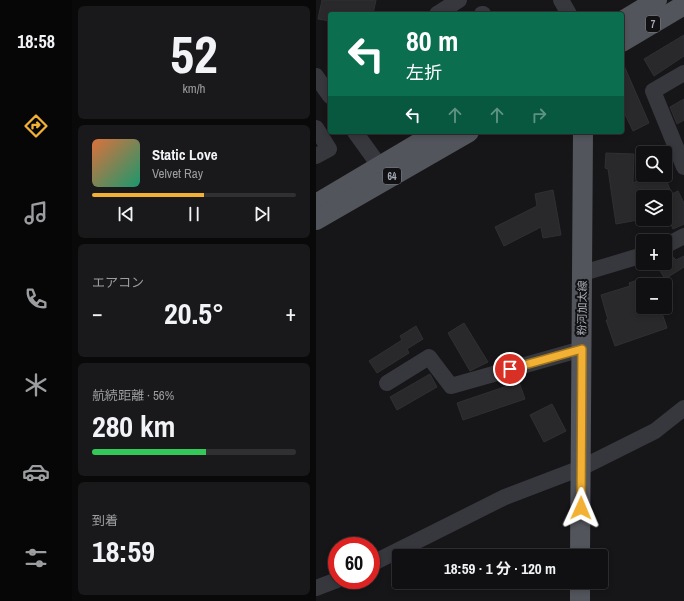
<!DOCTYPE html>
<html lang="ja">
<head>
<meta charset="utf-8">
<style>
  body { margin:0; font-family:"Archivo Narrow","Noto Sans JP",sans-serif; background:#19191b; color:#f1f3f6; height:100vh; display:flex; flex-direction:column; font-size:15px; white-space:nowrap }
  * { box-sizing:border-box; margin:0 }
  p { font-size:13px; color:#9c9d9f }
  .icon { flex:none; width:22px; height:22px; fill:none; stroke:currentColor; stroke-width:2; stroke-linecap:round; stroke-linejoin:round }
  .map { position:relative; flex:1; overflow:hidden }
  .sheet { display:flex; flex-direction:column; gap:6px; padding:6px; background:#09090a; width:244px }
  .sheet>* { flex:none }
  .banner { position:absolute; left:12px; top:12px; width:296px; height:122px; border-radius:4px; box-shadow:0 2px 6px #0003,0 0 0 1px #303032; background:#0b6e4f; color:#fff; overflow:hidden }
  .controls { position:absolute; left:320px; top:146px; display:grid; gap:8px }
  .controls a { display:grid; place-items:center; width:36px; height:36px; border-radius:4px; background:#101012; box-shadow:0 2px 6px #0003,0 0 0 1px #303032; font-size:20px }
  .speed { position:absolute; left:12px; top:537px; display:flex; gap:8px; font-size:20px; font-weight:700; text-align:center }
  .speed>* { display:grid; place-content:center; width:52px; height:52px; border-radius:50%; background:#101012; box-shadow:0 2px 6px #0003,0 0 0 1px #303032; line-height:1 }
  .speed .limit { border:6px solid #d22; background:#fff; color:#111 }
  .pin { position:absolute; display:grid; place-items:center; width:34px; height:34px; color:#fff; margin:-17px; border:2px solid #fff; border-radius:50%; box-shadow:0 1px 4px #0007 }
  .me { position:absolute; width:44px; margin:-22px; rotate:1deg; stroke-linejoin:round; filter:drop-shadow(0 0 3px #0008) }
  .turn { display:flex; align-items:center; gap:14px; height:84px; padding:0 12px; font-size:18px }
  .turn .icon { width:52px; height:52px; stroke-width:2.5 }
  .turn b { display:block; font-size:28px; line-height:34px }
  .lanes { display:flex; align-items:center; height:38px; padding:0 12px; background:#0003; justify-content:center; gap:20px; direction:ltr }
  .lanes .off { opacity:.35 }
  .big { font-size:30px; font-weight:700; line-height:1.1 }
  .sheet .widget { flex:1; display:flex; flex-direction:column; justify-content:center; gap:6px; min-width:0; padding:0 14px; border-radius:6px; background:#19191b }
  .sheet .dial { align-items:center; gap:0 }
  .dial b { font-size:52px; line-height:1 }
  .song { display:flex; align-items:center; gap:12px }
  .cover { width:48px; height:48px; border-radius:6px; background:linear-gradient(135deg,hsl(20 70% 55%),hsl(160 70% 35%)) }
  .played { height:4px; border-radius:2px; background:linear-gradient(90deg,#f2b134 55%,#303032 55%) }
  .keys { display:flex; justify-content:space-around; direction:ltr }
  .heat { display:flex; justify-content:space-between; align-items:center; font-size:22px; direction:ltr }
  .charge { height:6px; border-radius:3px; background:linear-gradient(90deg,#34c759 56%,#303032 0) }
  .trip { position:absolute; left:76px; top:549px; width:216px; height:40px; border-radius:4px; background:#101012; box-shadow:0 2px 6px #0003,0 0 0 1px #303032; font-weight:700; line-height:40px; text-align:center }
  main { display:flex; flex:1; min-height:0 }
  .tabs { display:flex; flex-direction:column; width:72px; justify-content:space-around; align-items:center; background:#060607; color:#9c9d9f }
  .tabs .icon { width:28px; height:28px }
  .tabs .current { color:#f2b134 }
  .tabs b { font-size:18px; color:#f1f3f6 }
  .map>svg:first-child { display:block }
</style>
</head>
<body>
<main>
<nav class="tabs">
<b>18:58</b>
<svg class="icon current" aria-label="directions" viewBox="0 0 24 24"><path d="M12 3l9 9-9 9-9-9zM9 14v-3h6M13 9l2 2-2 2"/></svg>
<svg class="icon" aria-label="music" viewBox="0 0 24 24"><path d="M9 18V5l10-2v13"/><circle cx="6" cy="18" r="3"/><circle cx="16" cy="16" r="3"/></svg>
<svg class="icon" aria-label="phone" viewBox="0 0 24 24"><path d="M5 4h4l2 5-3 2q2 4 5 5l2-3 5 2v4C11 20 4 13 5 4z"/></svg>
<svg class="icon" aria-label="climate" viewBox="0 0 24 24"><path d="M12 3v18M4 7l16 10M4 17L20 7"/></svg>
<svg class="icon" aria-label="car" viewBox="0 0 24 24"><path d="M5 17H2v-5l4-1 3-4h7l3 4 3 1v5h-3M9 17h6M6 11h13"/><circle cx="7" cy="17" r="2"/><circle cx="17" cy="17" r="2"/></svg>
<svg class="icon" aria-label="filters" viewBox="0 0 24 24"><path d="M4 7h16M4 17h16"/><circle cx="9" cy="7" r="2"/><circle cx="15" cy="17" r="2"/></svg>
</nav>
<section class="sheet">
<div class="widget dial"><b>52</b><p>km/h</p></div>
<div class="widget">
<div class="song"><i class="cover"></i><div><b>Static Love</b><p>Velvet Ray</p></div></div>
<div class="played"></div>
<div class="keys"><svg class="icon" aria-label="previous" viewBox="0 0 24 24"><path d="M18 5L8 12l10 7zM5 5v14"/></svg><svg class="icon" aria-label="pause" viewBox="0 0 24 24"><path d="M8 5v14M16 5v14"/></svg><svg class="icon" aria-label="next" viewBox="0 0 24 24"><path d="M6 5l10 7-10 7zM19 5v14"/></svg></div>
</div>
<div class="widget"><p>エアコン</p>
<div class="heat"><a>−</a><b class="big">20.5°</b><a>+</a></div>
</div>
<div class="widget"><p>航続距離 · 56%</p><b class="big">280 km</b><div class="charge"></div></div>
<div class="widget"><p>到着</p><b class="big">18:59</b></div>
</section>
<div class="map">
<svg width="368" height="601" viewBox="0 0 368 601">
  <rect width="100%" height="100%" fill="#161618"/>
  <!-- building -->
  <g fill="#29292c" stroke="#303034">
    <path d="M6,0h54l-3,14h-43v7l-12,-2z"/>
    <path d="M368,35v21l-30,20 -10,-17z"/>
    <path d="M306,61l27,62 -16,8 -11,-23z"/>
    <path d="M368,99v21l-7,4 -7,-17z"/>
    <path d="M290,153l28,1 -1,29 17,-8h14l8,19 6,-3 6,12v21l-11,5 -6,-14h2l-4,-9v-9h-25l3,22 -27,5 -8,-55 -3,-1z"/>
    <path d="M237,190l8,45 -18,3 -2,-11 -37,19 -9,-19 42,-21 -2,-12z"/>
    <path d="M368,256v11l-19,12 -8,-13 8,-3 8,-6 3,3z"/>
    <path d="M327,278v29h17l7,21 -52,18 -9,-26h2l-7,-25 29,-9 -1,-3z"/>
    <path d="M148,323l24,39 -18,9 -22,-38z"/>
    <path d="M100,326l7,13 -16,10 2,4 -32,20 -8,-12 33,-21 -2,-4z"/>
    <path d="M114,374l7,13 -40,23 -7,-13z"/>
    <path d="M203,382l6,17 -62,21 -6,-17z"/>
    <path d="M236,404l14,27 -22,11 -14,-27z"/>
  </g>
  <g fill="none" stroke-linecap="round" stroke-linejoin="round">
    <!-- minor -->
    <g stroke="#37383d" stroke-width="16">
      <path d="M245,0l8,14"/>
      <path d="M121,14l22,-14"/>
      <path d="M166,14h1"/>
      <path d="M368,73l-31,18 31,76"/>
      <path d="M0,76l14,20"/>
      <path d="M0,128l13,21 -13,7"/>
      <path d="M39,132l31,43"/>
      <path d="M349,246l19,-10"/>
      <path d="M267,273l60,-18"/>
      <path d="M71,383l42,-26 22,29 131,-37"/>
      <path d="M55,564l134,-67 76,-29 74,-37 29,-23"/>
      <path d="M0,588l21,-8"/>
    </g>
    <!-- major -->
    <g stroke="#53555c" stroke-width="20">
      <path d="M306,21l35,-21"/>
      <path d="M306,42l62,-37"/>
      <path d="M0,204l121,-72"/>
      <path d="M0,220l153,-88"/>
      <path d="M264,556l3,-424"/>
      <path d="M264,601v-19"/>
    </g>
  </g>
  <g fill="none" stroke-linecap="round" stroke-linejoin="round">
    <!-- route casing -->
    <g stroke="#9d7322" stroke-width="10">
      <path id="route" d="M194,369l72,-20 -1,159"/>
    </g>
    <!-- route -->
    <use href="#route" stroke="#f2b134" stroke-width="7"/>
  </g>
  <g text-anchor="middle" stroke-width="4" stroke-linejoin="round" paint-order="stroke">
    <!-- shield labels -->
    <g fill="#111113" stroke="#7b7e86" stroke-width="1">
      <rect x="330" y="16" width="14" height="16" rx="3"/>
      <rect x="67" y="168" width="18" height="16" rx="3"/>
    </g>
    <g font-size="10" font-weight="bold" fill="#a8adb8">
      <text x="337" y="28">7</text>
      <text x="76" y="180">64</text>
    </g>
    <!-- street labels -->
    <g font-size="11" fill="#a8adb8" stroke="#111113">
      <text transform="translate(266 308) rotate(-89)" y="4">粉河加太線</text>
    </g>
  </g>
</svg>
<div class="controls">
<a><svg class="icon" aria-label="search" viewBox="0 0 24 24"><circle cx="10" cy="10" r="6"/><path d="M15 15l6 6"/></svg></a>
<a><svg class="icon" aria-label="layers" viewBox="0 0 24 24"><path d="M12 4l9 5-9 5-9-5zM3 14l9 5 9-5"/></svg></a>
<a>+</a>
<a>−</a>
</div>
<div class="speed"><div class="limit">60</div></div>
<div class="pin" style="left:194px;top:369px;background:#d93025"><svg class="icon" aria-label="arrive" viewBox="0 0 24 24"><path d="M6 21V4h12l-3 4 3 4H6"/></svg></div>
<svg class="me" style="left:265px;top:508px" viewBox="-20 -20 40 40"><path d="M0-17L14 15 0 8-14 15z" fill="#f2b134" stroke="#fff" stroke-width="4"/></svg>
<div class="trip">18:59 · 1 分 · 120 m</div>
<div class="banner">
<div class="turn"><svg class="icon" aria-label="left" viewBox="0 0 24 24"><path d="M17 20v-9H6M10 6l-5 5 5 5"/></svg><div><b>80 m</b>左折</div></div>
<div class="lanes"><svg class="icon" aria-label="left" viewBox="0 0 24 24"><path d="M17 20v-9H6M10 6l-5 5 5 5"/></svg><svg class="icon off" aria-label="ahead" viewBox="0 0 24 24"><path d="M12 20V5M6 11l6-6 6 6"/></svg><svg class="icon off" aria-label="ahead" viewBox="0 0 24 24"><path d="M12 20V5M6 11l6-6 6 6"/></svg><svg class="icon off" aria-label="right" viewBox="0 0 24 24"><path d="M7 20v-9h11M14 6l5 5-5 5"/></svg></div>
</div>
</div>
</main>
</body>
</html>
